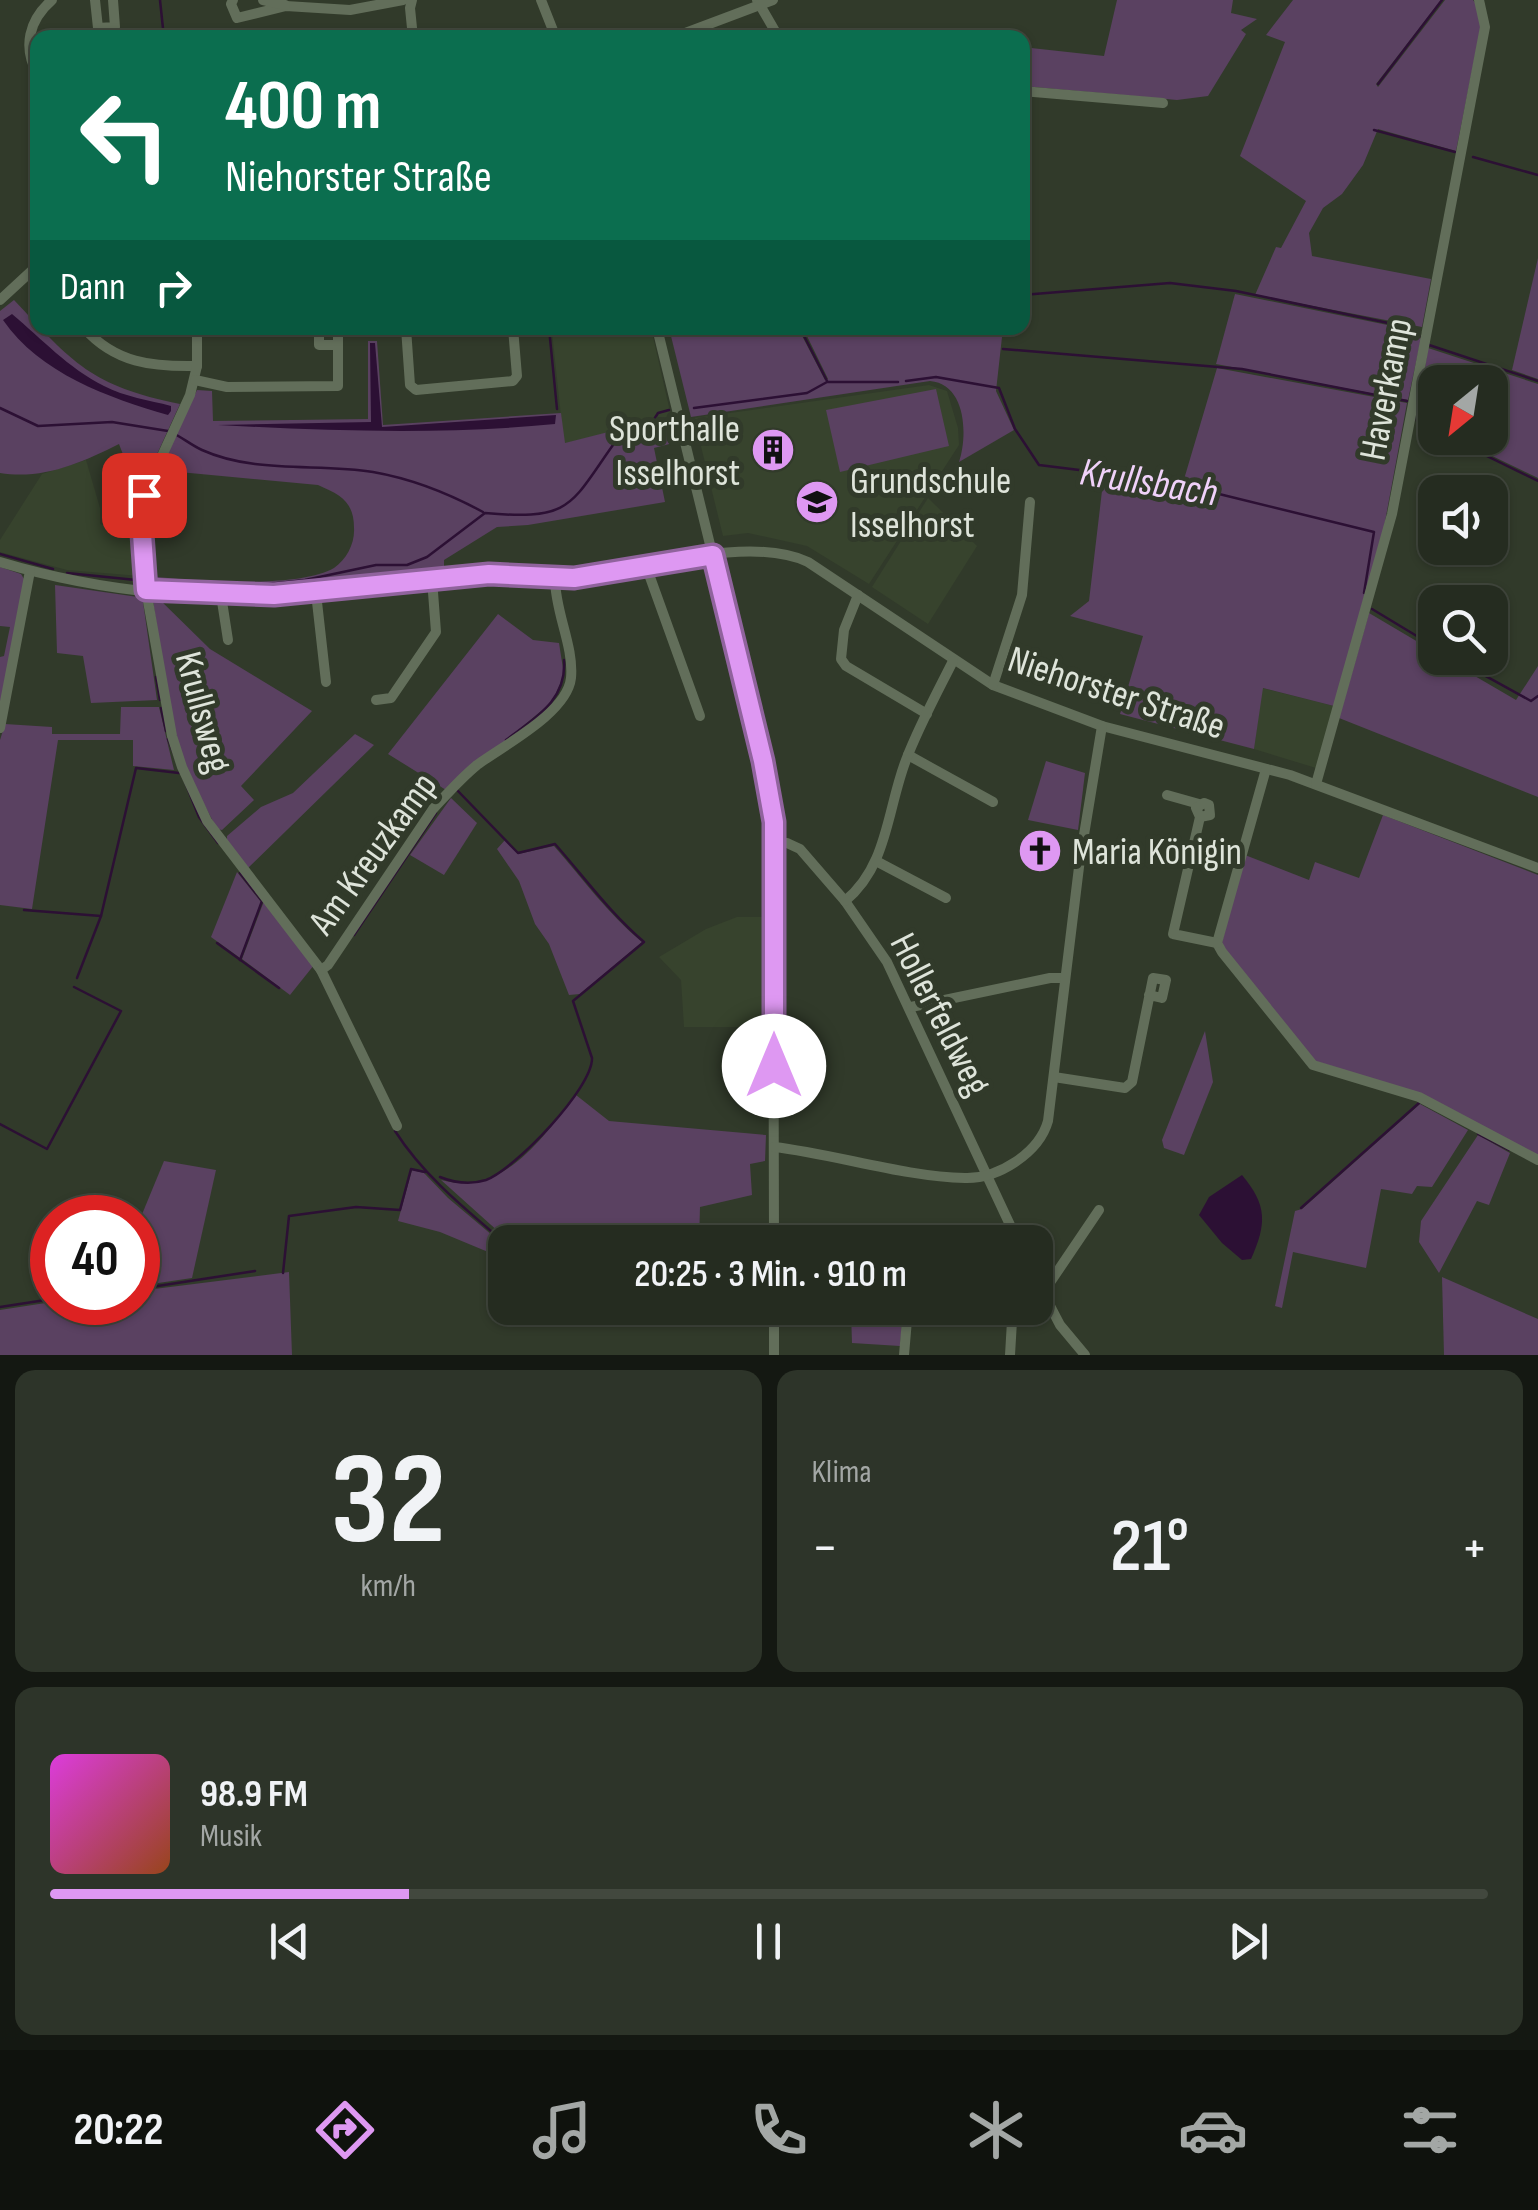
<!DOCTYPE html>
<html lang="de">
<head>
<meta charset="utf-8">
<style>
  body { margin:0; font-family:"Sofia Sans Condensed",sans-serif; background:#2d3429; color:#f1f3f6; height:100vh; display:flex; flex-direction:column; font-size:38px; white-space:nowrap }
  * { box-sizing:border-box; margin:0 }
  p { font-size:32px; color:#a3a7a5 }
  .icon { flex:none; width:55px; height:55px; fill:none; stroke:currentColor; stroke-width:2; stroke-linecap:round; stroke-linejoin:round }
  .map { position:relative; height:1355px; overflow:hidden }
  .sheet { display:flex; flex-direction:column; gap:15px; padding:15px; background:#141812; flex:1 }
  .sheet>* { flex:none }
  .hud { position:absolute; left:30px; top:30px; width:1000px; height:305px; border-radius:20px; box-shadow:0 2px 8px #0004,0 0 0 2px #42483e; background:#0b6e4f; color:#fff; overflow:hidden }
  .needle { width:65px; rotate:210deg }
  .tools { position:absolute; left:1418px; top:365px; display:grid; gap:20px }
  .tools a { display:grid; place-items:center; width:90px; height:90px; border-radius:20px; background:#252c20; box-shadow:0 2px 8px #0004,0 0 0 2px #42483e; font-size:50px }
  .speed { position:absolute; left:30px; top:1195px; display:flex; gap:20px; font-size:50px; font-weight:700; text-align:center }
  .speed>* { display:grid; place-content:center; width:130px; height:130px; border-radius:50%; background:#252c20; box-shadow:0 2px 8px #0004,0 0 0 2px #42483e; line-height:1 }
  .speed .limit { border:15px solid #d22; background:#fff; color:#111 }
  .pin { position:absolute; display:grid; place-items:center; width:85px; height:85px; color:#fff; margin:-42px; border-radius:20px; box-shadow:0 5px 15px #0006 }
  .me { position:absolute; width:110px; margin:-55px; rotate:0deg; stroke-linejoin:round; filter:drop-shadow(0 0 8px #0008) }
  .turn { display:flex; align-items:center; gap:35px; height:210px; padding:0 30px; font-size:45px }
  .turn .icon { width:130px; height:130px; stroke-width:2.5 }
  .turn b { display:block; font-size:70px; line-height:85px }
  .then { display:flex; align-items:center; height:95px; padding:0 30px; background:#0003; gap:20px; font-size:38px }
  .big { font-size:75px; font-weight:600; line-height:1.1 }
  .sheet .card { flex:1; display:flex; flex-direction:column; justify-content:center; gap:15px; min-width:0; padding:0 35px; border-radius:20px; background:#2d3429 }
  .sheet .dial { align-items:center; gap:0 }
  .dial b { font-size:130px; line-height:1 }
  .song { display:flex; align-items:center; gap:30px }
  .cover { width:120px; height:120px; border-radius:15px; background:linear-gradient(135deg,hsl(300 70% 55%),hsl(20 70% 35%)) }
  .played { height:10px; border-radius:5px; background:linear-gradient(90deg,#de98f2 25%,#42483e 25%) }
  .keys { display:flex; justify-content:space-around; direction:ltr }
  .heat { display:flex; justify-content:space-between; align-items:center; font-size:55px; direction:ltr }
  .sheet .tiles { flex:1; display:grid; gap:15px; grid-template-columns:1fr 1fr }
  .card:last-child { grid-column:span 2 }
  .trip { position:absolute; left:488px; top:1225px; width:565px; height:100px; border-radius:20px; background:#252c20; box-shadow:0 2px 8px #0004,0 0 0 2px #42483e; font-weight:600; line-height:100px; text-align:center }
  .tab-bar { display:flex; height:160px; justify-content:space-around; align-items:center; background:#0f120d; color:#a3a7a5 }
  .tab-bar .icon { width:70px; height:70px }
  .tab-bar .current { color:#de98f2 }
  .tab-bar b { font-size:45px; color:#f1f3f6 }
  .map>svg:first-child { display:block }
</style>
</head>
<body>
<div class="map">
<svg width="1538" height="1355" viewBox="0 0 1538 1355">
  <rect width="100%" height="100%" fill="#313a2a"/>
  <!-- built -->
  <g fill="#37432d">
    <path d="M579,328h72l20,88 -107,28 -12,-112z"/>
    <path d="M929,385l18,6 11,37 1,17 -90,139 -62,-38 -59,-13 -25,3 -29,-118z"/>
    <path d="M86,460l14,48v16l37,10 3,42 -73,-6 -67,-18v-12l42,-66z"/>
    <path d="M928,498l49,48 -49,78 -56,-37z"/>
    <path d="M1262,688l72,18 -18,62 -62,-19z"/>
    <path d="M737,917h30v110h-83l-3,-47 -22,-23 47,-28z"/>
  </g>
  <!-- green -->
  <g fill="#5a4161">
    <path d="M1117,0h116l-2,13 26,6 -16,11 5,4 -38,62 -31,4 -154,-14 -1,-39 82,9z"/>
    <path d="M1293,0h148l-65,84 2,3 67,-87h28l6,7 2,19 -25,125 -78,-22 -15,36 -21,29 -19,14 -14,25 3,23 119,23 -9,48 -167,-32 21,-48 5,1 25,-47 -66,-45 45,-114 -19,-7z"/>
    <path d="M1538,258v121l-26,-9z"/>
    <path d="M1235,294l177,36 9,9 -13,61 -192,-36z"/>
    <path d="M14,300c59,63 77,86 166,104l-33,72 -18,-6 -10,-26c-38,19 -76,36 -119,29v-162z"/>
    <path d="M669,328h129l27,52 3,-1 -21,-43 36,-8h160l-7,63 18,39 -55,32c9,-27 7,-78 -29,-81l-239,36z"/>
    <path d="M368,341h9l6,84 178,-12 4,30 106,-27 6,26 -23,6 11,54 -137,23 -31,2 -53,33v10c-95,13 -189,28 -286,15l-8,-9c41,5 148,13 184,-8 13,-9 21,-25 20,-40 0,-26 -13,-33 -36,-43l-160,-15 39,-80 15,1 1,30 155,-2z"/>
    <path d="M1428,348l110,36v94l-83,-40h35v-56h-55v46l-18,-9z"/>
    <path d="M1217,368l190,35 -23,124 -50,179 -71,-18 -9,61 -134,-35 23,-78 -73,-20 19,-15 15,-127 78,12z"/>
    <path d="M936,389l13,57 -109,26 -14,-62z"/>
    <path d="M0,567l21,7 3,5 -24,132v-54l4,-1 6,-29 -10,-1z"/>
    <path d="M55,585l83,12 5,5 14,98 -66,3 -8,-47 -26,-3z"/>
    <path d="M158,598l52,51 102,62 -71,75 13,14 -32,30 -5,-1 -33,-63 -16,-63 -15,-102z"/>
    <path d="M1369,613l66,39v6h9l72,42 22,-34v131l-199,-79z"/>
    <path d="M498,614l35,26 26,3 5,32 -12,27 -106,88 -58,-36z"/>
    <path d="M121,707h38l15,63 -41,-4v-26h-75l-26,169 -32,-4v-165l5,-16 47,3v7h68z"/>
    <path d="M355,734l19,11 -126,123 -21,-25v-7l34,-29 32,-14z"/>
    <path d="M1046,761l39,12 -7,57 -50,-10z"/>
    <path d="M451,798l26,25 -33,52 -34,-20z"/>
    <path d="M1383,815l155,60v282l-117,-63 -106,-33 -90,-109 -3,-10 23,-87 64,25 6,-18 44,16z"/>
    <path d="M505,840l13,14 36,-8c30,34 53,67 88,96l-62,52 -11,1 -20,-51 -14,-20 -16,-43 -22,-32z"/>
    <path d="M237,872l24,30 -21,56 -29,-21z"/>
    <path d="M264,901l50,64 -24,30 -48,-36z"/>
    <path d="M1205,1031l8,51 -29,73 -20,-7 -2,-8z"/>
    <path d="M576,1095l33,26 157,14 -1,26 -15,3 2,31 -52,12 -1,35h-189l-69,-62c62,16 99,-39 135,-85z"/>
    <path d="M1420,1104l48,26 -36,57 -15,-1 -5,8 -31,-5 -15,79 -73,-16 -11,56 -7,-2 20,-95 7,-2z"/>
    <path d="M1478,1135l32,18 -21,52 -12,-4 -38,72 -20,-31 2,-21z"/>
    <path d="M164,1161l52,9 -24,108 -54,8v-62z"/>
    <path d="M412,1170l12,3 24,25 57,48v13l-65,-27 -42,-11z"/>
    <path d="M289,1272l3,83h-292v-45l52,-8h86v-11z"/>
    <path d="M1442,1277l96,42v36h-94z"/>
    <path d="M851,1313l44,7v4h7l-2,22 -48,-3z"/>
  </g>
  <!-- water -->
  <g fill="#2c1034">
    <path d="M12,314c30,25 56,54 92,72 21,11 45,14 67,20v5l-3,4c-59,-17 -129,-42 -165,-95z"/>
    <path d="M370,343h5l7,84 174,-12 -1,9c-112,11 -224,7 -337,1l153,-3z"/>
    <path d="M1242,1175c25,30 25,48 9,84l-9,1 -20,-17 -23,-28 10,-18z"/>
  </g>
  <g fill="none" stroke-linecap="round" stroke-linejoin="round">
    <!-- stream -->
    <g stroke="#2c1034" stroke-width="2.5">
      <path d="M160,0l4,38"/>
      <path d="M1378,84l64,-84"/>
      <path d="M1374,130l81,22"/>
      <path d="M1473,157l65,18"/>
      <path d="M1022,295l148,-12 66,8 176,37 8,8"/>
      <path d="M549,328l8,81"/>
      <path d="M800,328l27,53"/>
      <path d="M807,335l29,-7"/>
      <path d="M1429,345l109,36"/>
      <path d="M1003,349l239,20 165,32"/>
      <path d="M906,381l30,-4 63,11 16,41 24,36 161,20 15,8 159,39 -10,61"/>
      <path d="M0,408l38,18 74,-4 56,9"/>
      <path d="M694,408l113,-15 20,-11h71"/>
      <path d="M1417,410v11l18,9"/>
      <path d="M175,434c9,5 18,12 27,16 53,24 116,13 171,22 40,7 75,21 110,40"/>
      <path d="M1450,438l88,43"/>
      <path d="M0,554l53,15"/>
      <path d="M67,573l69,7"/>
      <path d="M157,581l94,5 54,-6 71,-15h31l20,-8 58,-44c90,8 85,-9 133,-75l27,-4 13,-21 11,-3"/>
      <path d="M1372,609l63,38"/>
      <path d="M1453,658l78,43 7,-5"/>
      <path d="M156,677l4,23"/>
      <path d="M161,708l5,23"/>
      <path d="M168,739l31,78 19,26"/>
      <path d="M506,740c29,-22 61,-39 58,-80"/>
      <path d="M24,910l77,6"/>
      <path d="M354,935l82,-122"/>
      <path d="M217,943l62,45"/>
      <path d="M240,960l22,-59 -22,-28"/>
      <path d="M77,978l24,-62 35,-148 43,5"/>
      <path d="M0,1124l47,25 74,-138 -47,-24"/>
      <path d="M395,1131c29,45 69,77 110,112"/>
      <path d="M1478,1134l31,16"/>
      <path d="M440,1177c15,6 30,8 46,3 29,-11 107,-92 106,-122l-19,-57 71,-59c-34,-29 -59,-64 -89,-98l-37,9 -61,-63"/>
      <path d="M1301,1208l118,-105"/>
      <path d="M283,1273l6,-57 67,-9 44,3 11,-41 14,3"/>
      <path d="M138,1289l117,-18"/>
      <path d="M0,1307l52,-8"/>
    </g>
    <!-- minor -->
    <g stroke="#626e5a" stroke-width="10">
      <path d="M95,0l3,28 17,-1 -2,-27"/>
      <path d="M233,0l-2,4 6,14 49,-12 64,4 53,-10"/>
      <path d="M263,0l22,5"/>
      <path d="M412,0l-2,8 3,30"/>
      <path d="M541,0l15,38"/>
      <path d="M757,0l22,38"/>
      <path d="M672,38l101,-38"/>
      <path d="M38,75c-16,-28 -9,-55 14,-75"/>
      <path d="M1022,91l141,12"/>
      <path d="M0,300l38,-35"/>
      <path d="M84,328c31,35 68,39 113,38"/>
      <path d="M197,328v38l-7,29 -46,100 -3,25 5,70 26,146 10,31 25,54 114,149 76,156"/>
      <path d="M319,328v17h19"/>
      <path d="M406,328l4,57 6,5 97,-9 4,-5 -4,-48"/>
      <path d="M657,328l106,433 10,61 1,420"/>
      <path d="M195,380l32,7 111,-1v-58"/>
      <path d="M0,562c100,30 213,41 317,31 56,-5 111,-16 167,-19 31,-1 61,8 92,4 65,-8 172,-44 232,-16l185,123 109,41 188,49 248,93"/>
      <path d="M646,566l54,150"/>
      <path d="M316,593l10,89"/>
      <path d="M221,595l7,45"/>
      <path d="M858,595l-14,35 -3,29 5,7 81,48"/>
      <path d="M993,685l29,-90 8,-93"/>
      <path d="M376,700l15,-2 45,-66 -4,-53"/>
      <path d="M0,728l30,-157"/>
      <path d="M908,755l85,47"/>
      <path d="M1266,769l-49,174 5,9 91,113 106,32 119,63"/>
      <path d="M1316,784l76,-270 93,-487 -6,-27"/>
      <path d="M1167,795l32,9"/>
      <path d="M1200,817l10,-2 -1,-10 -5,-2 -8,5 4,9 -27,117 44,9"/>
      <path d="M775,842l12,1 13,6 45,52 42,61 131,280"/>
      <path d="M876,861l70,37"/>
      <path d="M845,901c43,-35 42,-92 61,-141 13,-34 31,-67 47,-99"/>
      <path d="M321,970l7,-5 105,-156c14,-15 28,-31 44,-44 27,-20 90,-52 94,-87 3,-32 -16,-66 -16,-99"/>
      <path d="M911,1007l139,-29h15"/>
      <path d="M1054,1077l71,11 7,-6 21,-104 13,2 -4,18 -13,-3"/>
      <path d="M774,1147c61,7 131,30 191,31 33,1 74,-25 83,-57l32,-262 22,-133"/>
      <path d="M1035,1277l25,48 25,30"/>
      <path d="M1035,1293l16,-12 48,-71"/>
      <path d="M774,1355v-47"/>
      <path d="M904,1355l4,-47"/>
      <path d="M1010,1355l2,-34 7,-13"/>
    </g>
  </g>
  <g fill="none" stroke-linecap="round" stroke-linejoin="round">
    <!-- route casing -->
    <g stroke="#90639d" stroke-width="25">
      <path id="route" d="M144,495l-3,25 5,70 128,5 215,-21 85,4 139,-23 50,206 11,61v244"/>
    </g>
    <!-- route -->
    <use href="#route" stroke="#de98f2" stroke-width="18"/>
  </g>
  <!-- icons -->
  <defs>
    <g id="building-disc" transform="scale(2.25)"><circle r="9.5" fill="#de98f2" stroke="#313a2a"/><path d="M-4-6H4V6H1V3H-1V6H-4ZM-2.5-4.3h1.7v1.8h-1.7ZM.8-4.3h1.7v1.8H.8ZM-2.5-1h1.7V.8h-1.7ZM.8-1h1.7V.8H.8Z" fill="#111"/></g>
    <g id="school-disc" transform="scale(2.25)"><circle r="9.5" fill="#de98f2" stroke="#313a2a"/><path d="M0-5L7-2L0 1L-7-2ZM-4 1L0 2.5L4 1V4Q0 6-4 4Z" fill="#111"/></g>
    <g id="church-disc" transform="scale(2.25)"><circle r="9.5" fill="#de98f2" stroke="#313a2a"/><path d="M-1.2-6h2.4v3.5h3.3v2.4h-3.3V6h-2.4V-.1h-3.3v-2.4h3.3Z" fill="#111"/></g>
  </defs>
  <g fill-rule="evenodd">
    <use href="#building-disc" x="773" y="450"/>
    <use href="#school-disc" x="817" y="502"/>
    <use href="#church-disc" x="1040" y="851"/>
  </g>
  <g text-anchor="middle" stroke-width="10" stroke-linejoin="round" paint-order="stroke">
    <!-- street labels -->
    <g font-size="38" fill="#dee4da" stroke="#313a2a">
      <text transform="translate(1385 389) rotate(-79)" y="13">Haverkamp</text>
      <text transform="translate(1117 692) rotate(18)" y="13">Niehorster Straße</text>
      <text transform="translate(204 712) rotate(75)" y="13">Krullsweg</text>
      <text transform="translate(372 853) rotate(-54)" y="13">Am Kreuzkamp</text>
      <text transform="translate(941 1014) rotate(63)" y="13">Hollerfeldweg</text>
    </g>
    <!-- poi labels -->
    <g font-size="38" fill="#dee4da" stroke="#313a2a" text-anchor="start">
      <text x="740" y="441" text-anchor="end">Sporthalle<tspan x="740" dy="44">Isselhorst</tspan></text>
      <text x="850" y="493">Grundschule<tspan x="850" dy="44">Isselhorst</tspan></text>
      <text x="1072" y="864">Maria Königin</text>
    </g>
    <!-- water labels -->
    <g font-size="40" font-style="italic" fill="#f0d1f9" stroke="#313a2a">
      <text transform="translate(1149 481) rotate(9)" y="14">Krullsbach</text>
    </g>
  </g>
</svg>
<div class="tools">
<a><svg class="needle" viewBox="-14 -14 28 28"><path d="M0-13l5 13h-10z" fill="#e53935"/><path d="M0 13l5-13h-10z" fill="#a3a7a5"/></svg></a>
<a><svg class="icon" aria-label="sound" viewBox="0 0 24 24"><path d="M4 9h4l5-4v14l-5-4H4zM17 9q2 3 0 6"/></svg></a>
<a><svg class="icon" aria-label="search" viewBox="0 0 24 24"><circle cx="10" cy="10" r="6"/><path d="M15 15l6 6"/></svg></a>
</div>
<div class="speed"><div class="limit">40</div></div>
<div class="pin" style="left:144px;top:495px;background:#d93025"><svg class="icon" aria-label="arrive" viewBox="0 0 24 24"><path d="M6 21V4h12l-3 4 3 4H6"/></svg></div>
<svg class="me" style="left:774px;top:1066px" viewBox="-20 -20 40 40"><circle r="19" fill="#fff"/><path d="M0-13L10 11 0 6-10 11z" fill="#de98f2"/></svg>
<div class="trip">20:25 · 3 Min. · 910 m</div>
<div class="hud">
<div class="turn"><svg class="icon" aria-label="left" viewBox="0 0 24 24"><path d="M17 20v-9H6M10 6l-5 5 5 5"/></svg><div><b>400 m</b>Niehorster Straße</div></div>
<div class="then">Dann<svg class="icon" aria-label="right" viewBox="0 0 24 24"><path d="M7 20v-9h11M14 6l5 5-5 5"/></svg></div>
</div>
</div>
<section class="sheet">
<div class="tiles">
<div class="card dial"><b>32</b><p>km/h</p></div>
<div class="card"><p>Klima</p>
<div class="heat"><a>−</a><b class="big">21°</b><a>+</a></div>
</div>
<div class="card">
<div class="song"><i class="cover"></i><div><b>98.9 FM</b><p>Musik</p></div></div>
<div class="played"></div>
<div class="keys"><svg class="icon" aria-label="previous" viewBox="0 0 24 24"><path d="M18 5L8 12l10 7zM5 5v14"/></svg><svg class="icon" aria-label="pause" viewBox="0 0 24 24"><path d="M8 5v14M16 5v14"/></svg><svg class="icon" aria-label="next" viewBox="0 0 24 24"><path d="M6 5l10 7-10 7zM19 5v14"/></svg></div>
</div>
</div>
</section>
<nav class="tab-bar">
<b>20:22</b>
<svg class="icon current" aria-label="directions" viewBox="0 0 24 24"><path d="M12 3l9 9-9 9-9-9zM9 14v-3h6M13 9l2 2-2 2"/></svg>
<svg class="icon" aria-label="music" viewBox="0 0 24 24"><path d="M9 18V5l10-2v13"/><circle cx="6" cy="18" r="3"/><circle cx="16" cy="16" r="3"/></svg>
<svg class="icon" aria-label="phone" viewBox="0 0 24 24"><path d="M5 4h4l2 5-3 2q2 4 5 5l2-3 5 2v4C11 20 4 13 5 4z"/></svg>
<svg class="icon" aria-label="climate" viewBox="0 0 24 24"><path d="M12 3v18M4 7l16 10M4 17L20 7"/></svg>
<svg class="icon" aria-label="car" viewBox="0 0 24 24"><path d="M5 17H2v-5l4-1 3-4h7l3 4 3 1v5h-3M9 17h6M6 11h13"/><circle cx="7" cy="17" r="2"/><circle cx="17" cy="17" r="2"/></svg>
<svg class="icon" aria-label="filters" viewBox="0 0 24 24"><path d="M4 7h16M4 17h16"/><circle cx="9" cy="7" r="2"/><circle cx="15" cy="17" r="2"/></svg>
</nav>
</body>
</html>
